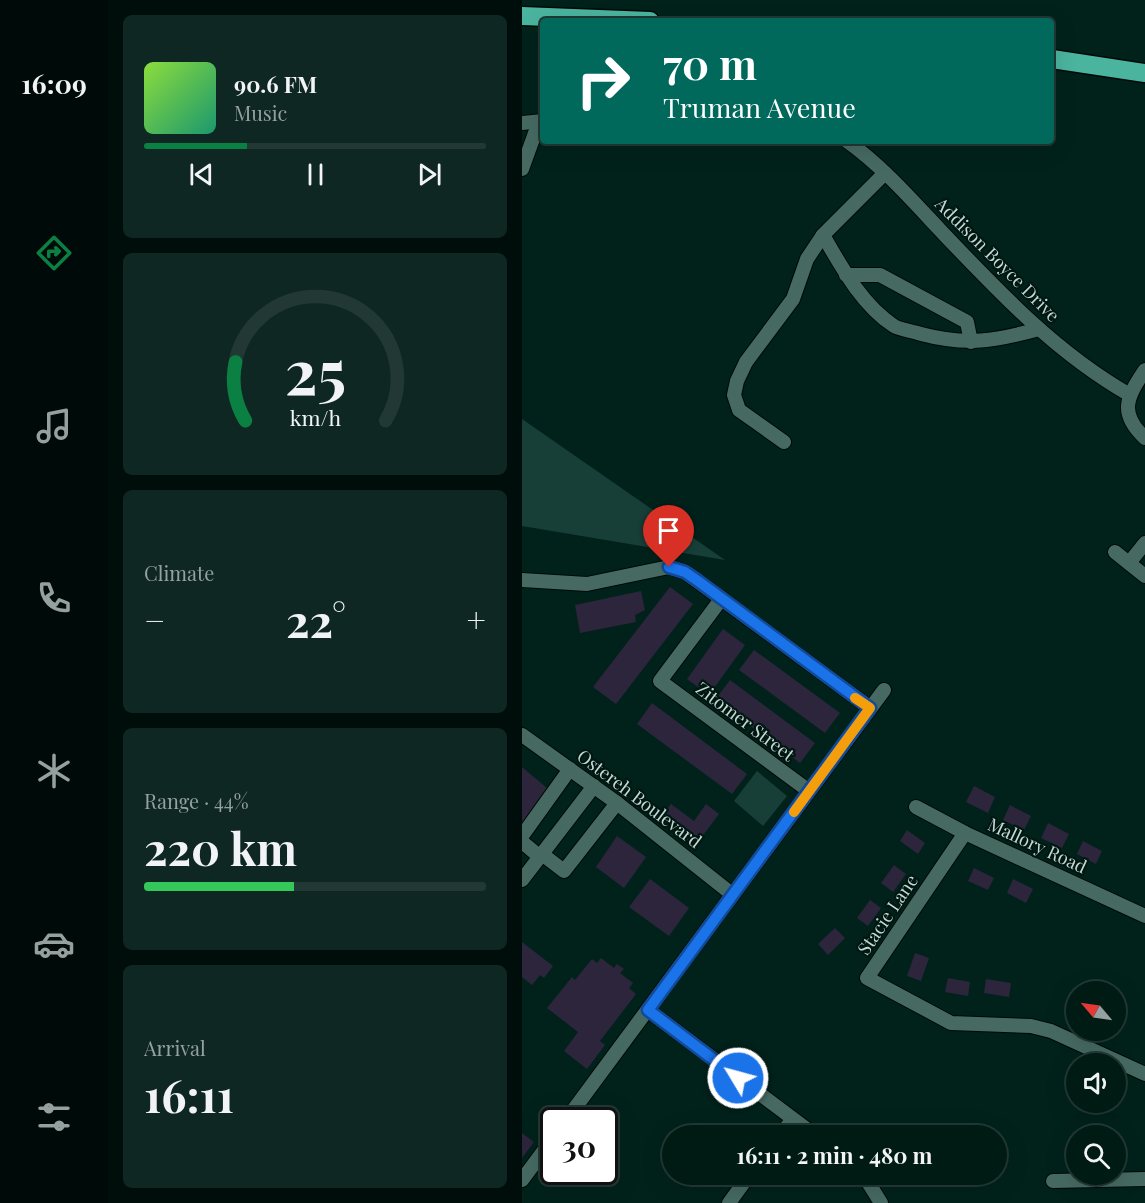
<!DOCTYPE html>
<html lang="en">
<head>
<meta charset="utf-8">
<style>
  body { margin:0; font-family:"Playfair Display",serif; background:#0e2722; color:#f1f3f6; height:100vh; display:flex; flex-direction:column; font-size:22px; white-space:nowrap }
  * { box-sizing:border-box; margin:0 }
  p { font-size:20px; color:#95a1a0 }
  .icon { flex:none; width:33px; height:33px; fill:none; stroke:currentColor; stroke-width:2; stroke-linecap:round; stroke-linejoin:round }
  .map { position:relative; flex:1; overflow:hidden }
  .sheet { display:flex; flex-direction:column; gap:15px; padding:15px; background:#000e0b; width:414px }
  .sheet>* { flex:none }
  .hud { position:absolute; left:18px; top:18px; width:514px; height:126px; border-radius:6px; box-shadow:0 6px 24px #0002,0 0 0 2px #223834; background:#00695c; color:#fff; overflow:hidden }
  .needle { width:39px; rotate:299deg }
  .fabs { position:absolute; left:544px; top:981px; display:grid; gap:12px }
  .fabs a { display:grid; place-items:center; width:60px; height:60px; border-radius:50%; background:#001a14; box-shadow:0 6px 24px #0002,0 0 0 2px #223834; font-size:30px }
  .speed { position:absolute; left:18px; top:1107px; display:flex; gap:12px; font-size:30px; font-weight:700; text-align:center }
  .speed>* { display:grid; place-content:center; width:78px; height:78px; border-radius:50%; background:#001a14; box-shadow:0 6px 24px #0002,0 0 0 2px #223834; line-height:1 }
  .speed .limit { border:3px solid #111; border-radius:9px; background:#fff; color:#111 }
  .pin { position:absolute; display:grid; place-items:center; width:51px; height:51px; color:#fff; margin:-62px -26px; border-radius:50% 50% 50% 0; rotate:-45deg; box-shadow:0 0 6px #0007 }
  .pin .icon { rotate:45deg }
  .me { position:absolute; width:66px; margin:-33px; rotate:307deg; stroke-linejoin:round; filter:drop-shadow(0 0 4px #0008) }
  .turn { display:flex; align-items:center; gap:21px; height:126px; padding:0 24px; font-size:27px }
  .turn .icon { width:78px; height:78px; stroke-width:2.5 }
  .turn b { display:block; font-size:42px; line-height:51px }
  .big { font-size:45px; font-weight:700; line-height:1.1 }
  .sheet .widget { flex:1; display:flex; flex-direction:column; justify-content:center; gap:9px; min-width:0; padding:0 21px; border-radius:9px; background:#0e2722 }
  .sheet .dial { align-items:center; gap:0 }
  .dial svg { height:156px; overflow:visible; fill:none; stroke:#223834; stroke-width:7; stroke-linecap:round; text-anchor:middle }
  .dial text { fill:#f1f3f6; stroke:none }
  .song { display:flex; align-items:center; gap:18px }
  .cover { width:72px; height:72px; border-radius:9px; background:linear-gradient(135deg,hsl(90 70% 55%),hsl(160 70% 35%)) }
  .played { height:6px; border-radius:3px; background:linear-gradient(90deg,#0b8043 30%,#223834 30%) }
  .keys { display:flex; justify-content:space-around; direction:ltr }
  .heat { display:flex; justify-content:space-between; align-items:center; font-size:33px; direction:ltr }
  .charge { height:9px; border-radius:4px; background:linear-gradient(90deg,#34c759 44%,#223834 0) }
  .trip { position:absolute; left:140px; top:1125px; width:345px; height:60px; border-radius:30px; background:#001a14; box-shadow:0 6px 24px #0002,0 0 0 2px #223834; font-weight:700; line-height:60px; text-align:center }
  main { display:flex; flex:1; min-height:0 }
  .menu { display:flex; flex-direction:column; width:108px; justify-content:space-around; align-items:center; background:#000a08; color:#95a1a0 }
  .menu .icon { width:42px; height:42px }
  .menu .current { color:#0b8043 }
  .menu b { font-size:27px; color:#f1f3f6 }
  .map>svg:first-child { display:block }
</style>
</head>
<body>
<main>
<nav class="menu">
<b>16:09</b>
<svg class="icon current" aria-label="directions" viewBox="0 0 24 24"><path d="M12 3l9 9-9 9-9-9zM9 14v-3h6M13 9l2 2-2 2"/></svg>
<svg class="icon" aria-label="music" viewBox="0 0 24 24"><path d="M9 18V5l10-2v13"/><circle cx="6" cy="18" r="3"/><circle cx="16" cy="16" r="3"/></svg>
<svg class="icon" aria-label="phone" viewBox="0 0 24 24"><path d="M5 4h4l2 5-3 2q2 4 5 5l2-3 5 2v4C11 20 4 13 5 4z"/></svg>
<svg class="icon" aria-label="climate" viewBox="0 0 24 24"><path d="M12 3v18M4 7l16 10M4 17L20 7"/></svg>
<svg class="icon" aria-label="car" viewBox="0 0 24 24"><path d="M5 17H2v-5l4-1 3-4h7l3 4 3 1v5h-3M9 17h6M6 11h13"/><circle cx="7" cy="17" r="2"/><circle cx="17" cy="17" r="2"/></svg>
<svg class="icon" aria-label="filters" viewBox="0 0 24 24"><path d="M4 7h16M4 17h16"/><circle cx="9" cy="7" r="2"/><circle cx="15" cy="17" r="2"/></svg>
</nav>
<section class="sheet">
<div class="widget">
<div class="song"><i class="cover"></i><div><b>90.6 FM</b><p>Music</p></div></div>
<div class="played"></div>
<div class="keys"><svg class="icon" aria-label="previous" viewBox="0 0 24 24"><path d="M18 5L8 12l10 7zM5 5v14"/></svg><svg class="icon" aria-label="pause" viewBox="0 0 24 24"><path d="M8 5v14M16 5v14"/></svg><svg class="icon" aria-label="next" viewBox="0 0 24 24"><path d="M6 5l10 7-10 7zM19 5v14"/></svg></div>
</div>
<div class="widget dial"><svg viewBox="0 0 100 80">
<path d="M14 69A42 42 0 1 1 86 69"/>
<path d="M14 69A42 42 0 0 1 9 39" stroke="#0b8043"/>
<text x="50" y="56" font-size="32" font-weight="700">25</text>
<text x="50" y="72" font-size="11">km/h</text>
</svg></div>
<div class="widget"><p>Climate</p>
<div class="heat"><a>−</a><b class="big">22°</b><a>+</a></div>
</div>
<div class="widget"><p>Range · 44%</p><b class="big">220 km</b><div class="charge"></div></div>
<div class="widget"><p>Arrival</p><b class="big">16:11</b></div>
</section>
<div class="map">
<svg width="623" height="1203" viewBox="0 0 623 1203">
  <rect width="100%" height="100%" fill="#00221b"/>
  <!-- green -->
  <g fill="#173f38">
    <path d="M0,419l203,141 -203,-34z"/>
    <path d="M235,771l30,25 -24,30 -29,-25z"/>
  </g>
  <!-- building -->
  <g fill="#2c253c">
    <path d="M148,587l23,17 -77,100 -23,-17z"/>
    <path d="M119,591l4,19 -10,5 1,7 -56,11 -5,-28z"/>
    <path d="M201,629l22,16 -36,50 -22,-16z"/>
    <path d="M232,650l86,63 -15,20 -86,-63z"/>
    <path d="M208,680l85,63 -15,20 -85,-63z"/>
    <path d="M130,703l95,71 -15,20 -95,-70z"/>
    <path d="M0,767l25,21 -25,35z"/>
    <path d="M452,786l21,11 -7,16 -22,-11z"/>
    <path d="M149,804l23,17 12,-17 13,10 -24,32 -36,-26z"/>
    <path d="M488,805l21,11 -7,14 -21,-10z"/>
    <path d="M526,823l21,11 -7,14 -21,-10z"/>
    <path d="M385,830l18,13 -7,11 -18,-13z"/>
    <path d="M95,836l29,21 -22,31 -28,-21z"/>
    <path d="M561,841l19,10 -6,13 -19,-10z"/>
    <path d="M372,865l12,9 -13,18 -12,-9z"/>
    <path d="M452,868l20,10 -6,12 -20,-9z"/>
    <path d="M128,879l39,29 -20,28 -40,-29z"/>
    <path d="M491,879l20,10 -7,14 -19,-10z"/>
    <path d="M348,900l11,8 -13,18 -11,-8z"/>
    <path d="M313,928l10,10 -17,17 -10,-11z"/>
    <path d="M0,942l31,24 -9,12 -4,-3 -8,10 -10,-8z"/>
    <path d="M393,953l14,5 -8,23 -14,-5z"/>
    <path d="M79,958l13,10 3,-4 7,5 -4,4 13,10 -4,5 7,6 -36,47 5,4 -18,24 -23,-18 14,-19 -31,-24 25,-31 3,3 17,-21 5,4z"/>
    <path d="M426,978l22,4 -2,14 -23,-4z"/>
    <path d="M464,979l25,4 -2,14 -25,-4z"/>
    <path d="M0,1133l12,9 -12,16z"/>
  </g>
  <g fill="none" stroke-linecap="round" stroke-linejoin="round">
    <!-- minor casing -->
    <g stroke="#000a06" stroke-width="16">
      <g id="minor">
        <path d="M0,123l21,-2"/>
        <path d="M325,141c35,25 64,58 93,89 58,61 116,123 190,165"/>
        <path d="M0,169l17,-47"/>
        <path d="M363,173l-62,62c19,33 39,70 71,91 7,4 19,5 27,8 46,12 74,7 118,-5"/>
        <path d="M324,275h34l87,47 4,20"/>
        <path d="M623,370c-18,27 -27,43 0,68"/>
        <path d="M262,442l-45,-32 -5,-15 3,-14 9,-19 47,-63 14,-40 16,-24"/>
        <path d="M593,552l30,24"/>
        <path d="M607,563l16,-20"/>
        <path d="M0,580l65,4 82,-17 16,5 185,136"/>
        <path d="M200,598l-62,83 149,110"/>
        <path d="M0,735l95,68 116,92"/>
        <path d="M394,807l49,26 180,83"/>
        <path d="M443,833l-98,145 84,45 80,3 20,5 94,43"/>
        <path d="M0,836l48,-67"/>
        <path d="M0,842l18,15"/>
        <path d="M20,854l22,17 53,-68"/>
        <path d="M0,880l72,-94"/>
        <path d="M126,1010l168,126"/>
        <path d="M44,1120l318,-430"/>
        <path d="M258,1136l12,-16"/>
        <path d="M341,1174l18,29"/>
        <path d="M0,1180l32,-43"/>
        <path d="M531,1181l92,-2"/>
        <path d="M207,1203l21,-29"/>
      </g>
    </g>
    <!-- highway casing -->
    <g stroke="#000a06" stroke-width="21">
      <g id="highway">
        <path d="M0,16l128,5"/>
        <path d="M530,59l93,14"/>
      </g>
    </g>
    <!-- minor -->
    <use href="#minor" stroke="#466a62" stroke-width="14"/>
    <!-- highway -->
    <use href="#highway" stroke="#4ab49f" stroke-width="18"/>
  </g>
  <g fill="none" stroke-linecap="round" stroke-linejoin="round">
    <!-- route casing -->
    <g stroke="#114b97" stroke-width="15">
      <path id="route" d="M147,567l16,5 13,9 172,127 -222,302 90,68"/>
    </g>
    <!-- route -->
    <use href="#route" stroke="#1a73e8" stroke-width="10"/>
    <!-- slow -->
    <path stroke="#f59e0b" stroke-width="10" d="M272,812l76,-104 -15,-10"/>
  </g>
  <g text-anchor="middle" stroke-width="4.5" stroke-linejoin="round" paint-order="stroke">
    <!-- street labels -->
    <g font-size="18" fill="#c5d9d4" stroke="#001712">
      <text transform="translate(475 260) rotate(45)" y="6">Addison Boyce Drive</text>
      <text transform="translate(223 722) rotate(37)" y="6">Zitomer Street</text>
      <text transform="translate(117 799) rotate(37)" y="6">Ostereh Boulevard</text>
      <text transform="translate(515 846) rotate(25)" y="6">Mallory Road</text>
      <text transform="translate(366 915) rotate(-56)" y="6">Stacie Lane</text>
    </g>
  </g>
</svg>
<div class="fabs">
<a><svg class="needle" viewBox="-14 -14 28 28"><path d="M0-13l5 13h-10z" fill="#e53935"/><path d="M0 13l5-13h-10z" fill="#95a1a0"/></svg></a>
<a><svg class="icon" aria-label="sound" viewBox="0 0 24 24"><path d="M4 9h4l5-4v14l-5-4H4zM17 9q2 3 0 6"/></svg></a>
<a><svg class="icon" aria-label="search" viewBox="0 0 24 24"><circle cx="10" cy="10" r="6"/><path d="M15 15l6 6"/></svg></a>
</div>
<div class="speed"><div class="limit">30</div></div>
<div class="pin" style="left:147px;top:567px;background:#d93025"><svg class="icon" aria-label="arrive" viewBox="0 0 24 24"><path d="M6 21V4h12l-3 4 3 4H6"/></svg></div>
<svg class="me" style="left:216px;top:1078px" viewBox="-20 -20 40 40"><circle r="17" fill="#1a73e8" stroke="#fff" stroke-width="3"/><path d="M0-11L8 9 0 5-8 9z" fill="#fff"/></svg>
<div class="trip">16:11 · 2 min · 480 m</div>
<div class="hud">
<div class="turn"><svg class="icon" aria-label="right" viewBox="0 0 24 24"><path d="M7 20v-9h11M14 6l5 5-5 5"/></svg><div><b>70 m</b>Truman Avenue</div></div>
</div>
</div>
</main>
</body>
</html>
